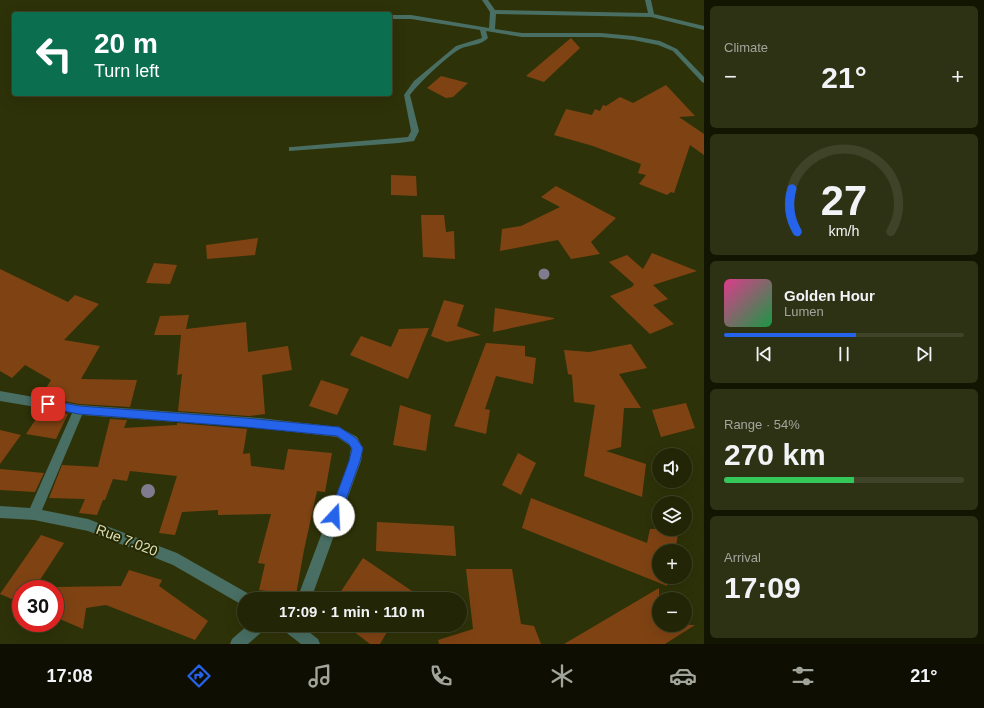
<!DOCTYPE html>
<html lang="en">
<head>
<meta charset="utf-8">
<style>
  body { margin:0; font-family:Arial,sans-serif; background:#2e3214; color:#f1f3f6; height:100vh; display:flex; flex-direction:column; font-size:15px; white-space:nowrap }
  * { box-sizing:border-box; margin:0 }
  p { font-size:13px; color:#a2a59b }
  .icon { flex:none; width:22px; height:22px; fill:none; stroke:currentColor; stroke-width:2; stroke-linecap:round; stroke-linejoin:round }
  .map { position:relative; flex:1; overflow:hidden }
  .side { display:flex; flex-direction:column; gap:6px; padding:6px; background:#131503; width:280px }
  .side>* { flex:none }
  .hud { position:absolute; left:12px; top:12px; width:380px; height:84px; border-radius:4px; box-shadow:0 4px 16px #0002,0 0 0 1px #3f4328; background:#0b6e4f; color:#fff; overflow:hidden }
  .buttons { position:absolute; left:652px; top:448px; display:grid; gap:8px }
  .buttons a { display:grid; place-items:center; width:40px; height:40px; border-radius:50%; background:#222606; box-shadow:0 4px 16px #0002,0 0 0 1px #3f4328; font-size:20px }
  .speed { position:absolute; left:12px; top:580px; display:flex; gap:8px; font-size:20px; font-weight:700; text-align:center }
  .speed>* { display:grid; place-content:center; width:52px; height:52px; border-radius:50%; background:#222606; box-shadow:0 4px 16px #0002,0 0 0 1px #3f4328; line-height:1 }
  .speed .limit { border:6px solid #d22; background:#fff; color:#111 }
  .pin { position:absolute; display:grid; place-items:center; width:34px; height:34px; color:#fff; margin:-17px; border-radius:8px; box-shadow:0 2px 6px #0006 }
  .me { position:absolute; width:44px; margin:-22px; rotate:20deg; stroke-linejoin:round; filter:drop-shadow(0 0 3px #0008) }
  .turn { display:flex; align-items:center; gap:14px; height:84px; padding:0 16px; font-size:18px }
  .turn .icon { width:52px; height:52px; stroke-width:2.5 }
  .turn b { display:block; font-size:28px; line-height:34px }
  .big { font-size:30px; font-weight:700; line-height:1.1 }
  .side .widget { flex:1; display:flex; flex-direction:column; justify-content:center; gap:6px; min-width:0; padding:0 14px; border-radius:6px; background:#2e3214 }
  .side .dial { align-items:center; gap:0 }
  .dial svg { height:104px; overflow:visible; fill:none; stroke:#3f4328; stroke-width:7; stroke-linecap:round; text-anchor:middle }
  .dial text { fill:#f1f3f6; stroke:none }
  .song { display:flex; align-items:center; gap:12px }
  .cover { width:48px; height:48px; border-radius:6px; background:linear-gradient(135deg,hsl(330 70% 55%),hsl(140 70% 35%)) }
  .played { height:4px; border-radius:2px; background:linear-gradient(90deg,#2563eb 55%,#3f4328 55%) }
  .keys { display:flex; justify-content:space-around; direction:ltr }
  .heat { display:flex; justify-content:space-between; align-items:center; font-size:22px; direction:ltr }
  .charge { height:6px; border-radius:3px; background:linear-gradient(90deg,#34c759 54%,#3f4328 0) }
  .trip { position:absolute; left:237px; top:592px; width:230px; height:40px; border-radius:20px; background:#222606; box-shadow:0 4px 16px #0002,0 0 0 1px #3f4328; font-weight:700; line-height:40px; text-align:center }
  .tab-bar { display:flex; height:64px; justify-content:space-around; align-items:center; background:#0e0f02; color:#a2a59b }
  .tab-bar .icon { width:28px; height:28px }
  .tab-bar .active { color:#2563eb }
  .tab-bar b { font-size:18px; color:#f1f3f6 }
  main { display:flex; flex:1; min-height:0 }
  .map>svg:first-child { display:block }
</style>
</head>
<body>
<main>
<div class="map">
<svg width="704" height="644" viewBox="0 0 704 644">
  <rect width="100%" height="100%" fill="#2e3208"/>
  <!-- building -->
  <g fill="#7f4313">
    <path d="M571,38l9,10 -36,34 -18,-6z"/>
    <path d="M441,76l27,7 -15,14 -7,1 -19,-10z"/>
    <path d="M666,85l29,31 -16,1 25,17v21l-14,-10 -16,48 -3,-1 -4,3 -28,-11 7,-9 -8,-2 3,-9 -48,-18 -39,-11 12,-26 26,6 3,-6 5,2 3,-6 3,1 14,-9 13,6z"/>
    <path d="M391,175l25,1 1,20 -26,-1z"/>
    <path d="M556,186l60,32 -25,24 9,12 -29,5 -13,-19 -58,11 2,-22 19,-3 39,-19 -19,-10z"/>
    <path d="M421,215h23l2,17 8,-1 1,28 -32,-2z"/>
    <path d="M258,238l-3,17 -48,4 -1,-14z"/>
    <path d="M652,253l45,18 -44,14 15,14 -15,6 21,19 -24,10 -40,-38 22,-9 2,-3 -25,-22 18,-7 16,14z"/>
    <path d="M154,263l23,2 -7,19 -24,-1z"/>
    <path d="M0,269l68,33 7,-7 24,9 -35,36 36,6 -19,33 56,1 -7,27 -51,-3 -30,-6 2,-2 -9,-1 9,-15 -26,-15 -13,13 -12,-7z"/>
    <path d="M444,300l20,5 -7,21 24,9 -34,7 -16,-6z"/>
    <path d="M495,308l59,10v1l-61,13z"/>
    <path d="M189,315l-3,14 60,-7 2,30 40,-6 4,24 -30,5 3,39 -16,2 -71,-5 4,-37 -5,1 4,-40h-27l6,-19z"/>
    <path d="M429,328l-21,51 -58,-24 11,-19 30,11 8,-18z"/>
    <path d="M486,343l39,3v10l11,2 -3,26 -37,-8 -11,33 5,1 -4,24 -32,-8z"/>
    <path d="M631,344l16,24 -28,6 22,34h-17l-3,39 -15,4 40,13 -4,33 -58,-21 11,-71 -21,-3 -2,-27 -4,-1 -4,-24 25,2z"/>
    <path d="M321,380l28,9 -12,26 -28,-9z"/>
    <path d="M686,403l9,25 -34,9 -9,-27z"/>
    <path d="M400,405l31,10 -5,36 -33,-6z"/>
    <path d="M42,410l26,4 -12,25 -30,-5z"/>
    <path d="M110,419l17,1 -3,8 53,-3v-2l70,6 -4,25 7,-1 1,13 33,4 4,-21 44,4 -7,39 -8,-1 -13,59 -8,45 -37,-5 6,-26 -7,-1 13,-49 -53,1v-5l-36,2 -7,23 -16,-2 18,-57 -47,-5 -3,10 -14,-2 -8,21h-2l-6,15 -18,-2 6,-14 -36,-1 13,-33 36,2z"/>
    <path d="M0,430l21,5 -21,29z"/>
    <path d="M518,453l18,10 -15,32 -19,-10z"/>
    <path d="M0,469l44,4 -9,19 -35,-2z"/>
    <path d="M531,498l116,45 3,-14h29l-4,22h-16v26h9l-1,9 -145,-58z"/>
    <path d="M377,522l77,4 2,30 -80,-5z"/>
    <path d="M41,535l23,8 -30,46h-13v14l-21,-9z"/>
    <path d="M363,558l49,33 -5,8h-71z"/>
    <path d="M466,569h46l9,55 13,2 7,18h-102l-1,-4 35,-11z"/>
    <path d="M129,570l33,10 -3,6 49,35 -13,19 -89,-35 -20,3 -3,21 -28,-12v-30l66,-1z"/>
    <path d="M659,588v37h36l-30,19h-101z"/>
    <path d="M345,625h46l-11,19h-10z"/>
  </g>
  <g fill="none" stroke-linecap="round" stroke-linejoin="round">
    <!-- street -->
    <g fill="#496e63" fill-rule="evenodd">
      <path d="M482,0h6l7,10 153,3 -3,-13h6l3,14 50,12v4l-53,-13 -155,-3 -1,15 27,4h79l32,3 27,5 17,8 27,28v6l-2,-1 -29,-31 -15,-6 -25,-5 -32,-3h-79l-36,-6 2,7c-6,7 -18,7 -26,10 -12,5 -44,36 -52,47l9,36 -5,10 -15,2 -110,8v-4h3l116,-10 3,-6 -7,-36 10,-14 42,-35 26,-8 -2,-8 -69,-11h-21v-4h21l78,13 1,-16z"/>
      <path d="M0,391l79,14 180,13 80,9 18,10 6,11 -2,13 -50,138h-14l52,-138 2,-13 -2,-3 -12,-8 -78,-9 -177,-13 -40,95 46,9 89,34 72,41 2,5h-7v7l-71,-41 -85,-34 -54,-11 -34,-2v-12l30,2 42,-95 -72,-12z"/>
      <path d="M248,625h18l-2,5 -16,14h-18l2,-5z"/>
      <path d="M281,625h19l18,14 2,5h-19l-18,-14z"/>
    </g>
  </g>
  <!-- trees -->
  <g fill="#817b8f">
    <circle cx="544" cy="274" r="5.5"/>
    <circle cx="148" cy="491" r="7"/>
  </g>
  <!-- route -->
  <path fill="#2563eb" stroke="#184099" d="M48,400l31,6 166,12 94,9 17,11 7,10 -3,13 -20,55 -2,4 -4,2 -4,-2 -1,-4 20,-55 3,-12 -3,-5 -12,-8 -92,-9 -166,-13 -35,-7 -1,-3 1,-3z"/>
  <g text-anchor="middle" stroke-width="4" stroke-linejoin="round" paint-order="stroke">
    <!-- near-street labels -->
    <g font-size="14" fill="#dae0ba" stroke="#252800">
      <text transform="translate(127 540) rotate(21)" y="5">Rue 7.020</text>
    </g>
  </g>
</svg>
<div class="buttons">
<a><svg class="icon" aria-label="sound" viewBox="0 0 24 24"><path d="M4 9h4l5-4v14l-5-4H4zM17 9q2 3 0 6"/></svg></a>
<a><svg class="icon" aria-label="layers" viewBox="0 0 24 24"><path d="M12 4l9 5-9 5-9-5zM3 14l9 5 9-5"/></svg></a>
<a>+</a>
<a>−</a>
</div>
<div class="speed"><div class="limit">30</div></div>
<div class="pin" style="left:48px;top:404px;background:#d93025"><svg class="icon" aria-label="arrive" viewBox="0 0 24 24"><path d="M6 21V4h12l-3 4 3 4H6"/></svg></div>
<svg class="me" style="left:334px;top:516px" viewBox="-20 -20 40 40"><circle r="19" fill="#fff"/><path d="M0-13L10 11 0 6-10 11z" fill="#2563eb"/></svg>
<div class="trip">17:09 · 1 min · 110 m</div>
<div class="hud">
<div class="turn"><svg class="icon" aria-label="left" viewBox="0 0 24 24"><path d="M17 20v-9H6M10 6l-5 5 5 5"/></svg><div><b>20 m</b>Turn left</div></div>
</div>
</div>
<section class="side">
<div class="widget"><p>Climate</p>
<div class="heat"><a>−</a><b class="big">21°</b><a>+</a></div>
</div>
<div class="widget dial"><svg viewBox="0 0 100 80">
<path d="M14 69A42 42 0 1 1 86 69"/>
<path d="M14 69A42 42 0 0 1 10 36" stroke="#2563eb"/>
<text x="50" y="56" font-size="32" font-weight="700">27</text>
<text x="50" y="72" font-size="11">km/h</text>
</svg></div>
<div class="widget">
<div class="song"><i class="cover"></i><div><b>Golden Hour</b><p>Lumen</p></div></div>
<div class="played"></div>
<div class="keys"><svg class="icon" aria-label="previous" viewBox="0 0 24 24"><path d="M18 5L8 12l10 7zM5 5v14"/></svg><svg class="icon" aria-label="pause" viewBox="0 0 24 24"><path d="M8 5v14M16 5v14"/></svg><svg class="icon" aria-label="next" viewBox="0 0 24 24"><path d="M6 5l10 7-10 7zM19 5v14"/></svg></div>
</div>
<div class="widget"><p>Range · 54%</p><b class="big">270 km</b><div class="charge"></div></div>
<div class="widget"><p>Arrival</p><b class="big">17:09</b></div>
</section>
</main>
<nav class="tab-bar">
<b>17:08</b>
<svg class="icon active" aria-label="directions" viewBox="0 0 24 24"><path d="M12 3l9 9-9 9-9-9zM9 14v-3h6M13 9l2 2-2 2"/></svg>
<svg class="icon" aria-label="music" viewBox="0 0 24 24"><path d="M9 18V5l10-2v13"/><circle cx="6" cy="18" r="3"/><circle cx="16" cy="16" r="3"/></svg>
<svg class="icon" aria-label="phone" viewBox="0 0 24 24"><path d="M5 4h4l2 5-3 2q2 4 5 5l2-3 5 2v4C11 20 4 13 5 4z"/></svg>
<svg class="icon" aria-label="climate" viewBox="0 0 24 24"><path d="M12 3v18M4 7l16 10M4 17L20 7"/></svg>
<svg class="icon" aria-label="car" viewBox="0 0 24 24"><path d="M5 17H2v-5l4-1 3-4h7l3 4 3 1v5h-3M9 17h6M6 11h13"/><circle cx="7" cy="17" r="2"/><circle cx="17" cy="17" r="2"/></svg>
<svg class="icon" aria-label="filters" viewBox="0 0 24 24"><path d="M4 7h16M4 17h16"/><circle cx="9" cy="7" r="2"/><circle cx="15" cy="17" r="2"/></svg>
<b>21°</b>
</nav>
</body>
</html>
